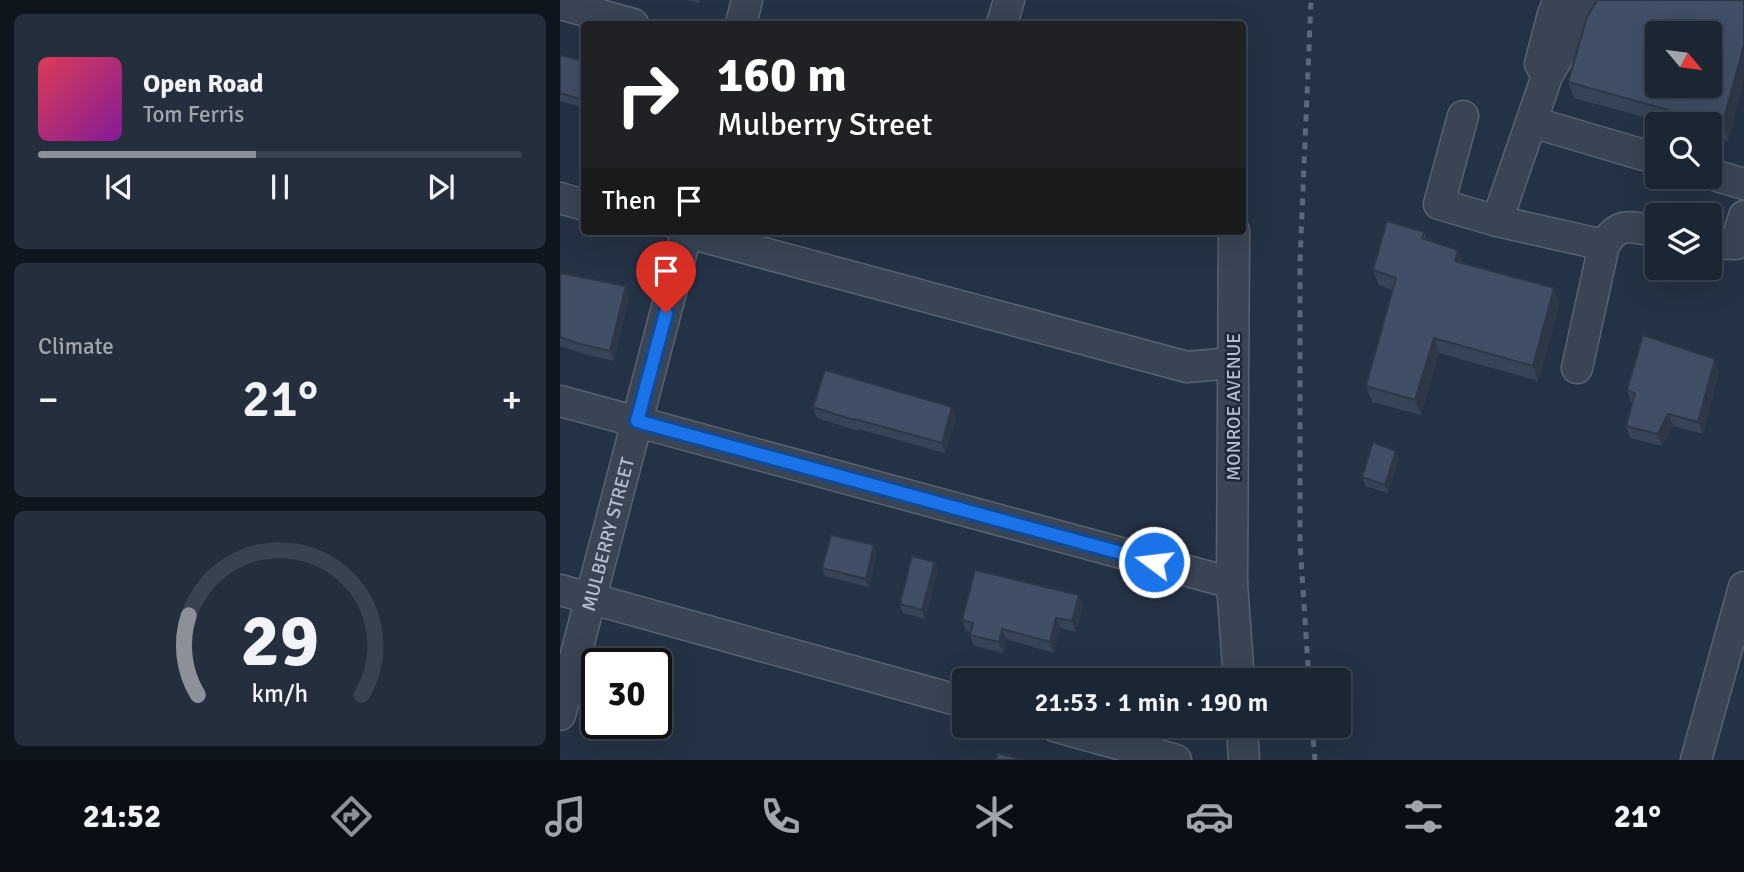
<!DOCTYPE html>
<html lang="en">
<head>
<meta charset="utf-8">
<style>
  body { margin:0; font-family:Signika,sans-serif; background:#242e3c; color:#f1f3f6; height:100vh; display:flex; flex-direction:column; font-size:26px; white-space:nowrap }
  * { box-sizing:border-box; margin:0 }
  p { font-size:23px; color:#a0a5ac }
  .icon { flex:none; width:38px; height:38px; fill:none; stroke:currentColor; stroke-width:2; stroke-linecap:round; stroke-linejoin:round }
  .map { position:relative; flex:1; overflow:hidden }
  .side { display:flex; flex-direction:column; gap:14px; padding:14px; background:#0f151d; width:560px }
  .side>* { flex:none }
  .hud { position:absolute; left:21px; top:21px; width:665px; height:214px; border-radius:7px; box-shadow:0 7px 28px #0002,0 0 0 2px #39434f; background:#202124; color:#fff; overflow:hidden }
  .needle { width:46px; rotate:119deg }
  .buttons { position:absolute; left:1085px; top:21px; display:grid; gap:14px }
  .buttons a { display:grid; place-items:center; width:77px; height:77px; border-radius:7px; background:#1b2634; box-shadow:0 7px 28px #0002,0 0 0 2px #39434f; font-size:35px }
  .speed { position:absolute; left:21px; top:648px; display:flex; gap:14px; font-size:35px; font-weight:700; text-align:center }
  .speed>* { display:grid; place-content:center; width:91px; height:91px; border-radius:50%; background:#1b2634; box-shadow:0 7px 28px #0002,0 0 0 2px #39434f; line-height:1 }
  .speed .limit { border:4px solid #111; border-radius:10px; background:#fff; color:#111 }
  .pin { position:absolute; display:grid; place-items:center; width:60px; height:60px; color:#fff; margin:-72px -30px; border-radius:50% 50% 50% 0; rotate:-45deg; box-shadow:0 0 7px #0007 }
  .pin .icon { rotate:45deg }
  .me { position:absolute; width:77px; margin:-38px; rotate:285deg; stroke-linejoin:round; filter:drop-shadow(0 0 5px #0008) }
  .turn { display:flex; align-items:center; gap:24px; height:147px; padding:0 21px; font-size:32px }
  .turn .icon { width:91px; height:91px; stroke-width:2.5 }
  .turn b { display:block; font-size:49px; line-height:60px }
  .then { display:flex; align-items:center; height:66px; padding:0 21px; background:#0003; gap:14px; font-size:26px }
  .big { font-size:52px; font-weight:600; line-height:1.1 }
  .side .tile { flex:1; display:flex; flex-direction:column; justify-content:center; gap:10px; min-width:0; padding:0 24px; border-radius:10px; background:#242e3c }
  .side .dial { align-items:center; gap:0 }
  .dial svg { height:182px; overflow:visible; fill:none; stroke:#39434f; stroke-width:7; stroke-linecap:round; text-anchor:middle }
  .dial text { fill:#f1f3f6; stroke:none }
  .song { display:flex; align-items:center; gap:21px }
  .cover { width:84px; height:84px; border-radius:10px; background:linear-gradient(135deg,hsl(350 70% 55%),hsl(290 70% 35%)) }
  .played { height:7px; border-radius:4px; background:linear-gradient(90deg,#8c9099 45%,#39434f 45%) }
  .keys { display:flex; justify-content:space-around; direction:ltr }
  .heat { display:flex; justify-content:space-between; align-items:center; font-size:38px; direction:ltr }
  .trip { position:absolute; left:392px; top:668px; width:399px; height:70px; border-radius:7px; background:#1b2634; box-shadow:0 7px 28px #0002,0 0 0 2px #39434f; font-weight:600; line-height:70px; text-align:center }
  .menu { display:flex; height:112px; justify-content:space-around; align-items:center; background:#0b0f15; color:#a0a5ac }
  .menu .icon { width:49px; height:49px }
  .menu .active { color:#8c9099 }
  .menu b { font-size:32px; color:#f1f3f6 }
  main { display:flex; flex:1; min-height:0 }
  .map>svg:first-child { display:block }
</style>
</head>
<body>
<main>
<section class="side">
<div class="tile">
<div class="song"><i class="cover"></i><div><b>Open Road</b><p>Tom Ferris</p></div></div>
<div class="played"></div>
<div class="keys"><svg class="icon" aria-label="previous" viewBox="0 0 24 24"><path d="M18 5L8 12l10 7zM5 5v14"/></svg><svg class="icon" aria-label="pause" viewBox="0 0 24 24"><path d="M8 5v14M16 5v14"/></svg><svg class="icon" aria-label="next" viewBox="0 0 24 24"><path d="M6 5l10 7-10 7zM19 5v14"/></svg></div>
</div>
<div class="tile"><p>Climate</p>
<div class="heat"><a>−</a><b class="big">21°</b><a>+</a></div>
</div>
<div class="tile dial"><svg viewBox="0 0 100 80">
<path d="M14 69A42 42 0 1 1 86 69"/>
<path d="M14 69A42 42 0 0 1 10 34" stroke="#8c9099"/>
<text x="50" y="56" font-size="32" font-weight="700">29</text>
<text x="50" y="72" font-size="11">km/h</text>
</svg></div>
</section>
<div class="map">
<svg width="1184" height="760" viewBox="0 0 1184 760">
  <rect width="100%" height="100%" fill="#243245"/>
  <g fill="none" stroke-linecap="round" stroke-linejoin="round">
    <!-- minor casing -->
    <g stroke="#576272" stroke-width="33">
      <g id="minor">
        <path d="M1031,0l-44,76 -50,145 107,24"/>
        <path d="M0,4l73,20"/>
        <path d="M181,24l6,-24"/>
        <path d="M442,24l7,-24"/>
        <path d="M983,69l-3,-5 13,-50 6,-14"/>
        <path d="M903,116l-24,88 58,17"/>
        <path d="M972,122l125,37"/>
        <path d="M1150,174l34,10"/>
        <path d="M0,198l24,7"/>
        <path d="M122,231l505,136 46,-4"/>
        <path d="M674,231l-2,352 7,98"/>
        <path d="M1150,243l26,1 8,-28"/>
        <path d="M1017,368l27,-123c16,-25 27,-18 53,-13"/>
        <path d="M0,401l672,182"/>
        <path d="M0,590l404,112"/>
        <path id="s1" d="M0,715l127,-484"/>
        <path d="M494,726l122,34"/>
        <path d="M682,726l2,34"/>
        <path d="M1136,760l48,-173"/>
      </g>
    </g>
    <!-- minor -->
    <use href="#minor" stroke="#394454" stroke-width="30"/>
    <!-- rail -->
    <g stroke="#5b687c" stroke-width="5" stroke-dasharray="7 7" stroke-linecap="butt">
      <path d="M749,681l-9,-138v-282l11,-261"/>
      <path d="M752,726l3,34"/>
    </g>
  </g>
  <!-- wall -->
  <g fill="#374458">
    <path d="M127,0h13l-1,3z"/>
    <path d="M1184,0l-16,141 -18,-5v-12h-41l-95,-26 -6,-16z"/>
    <path d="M0,55l24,6v47l-24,-7z"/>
    <path d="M864,232l3,8 36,23 97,40 -22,78 -99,-28 -18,62 -49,-13 -6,-16 26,-96 -13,-5 -6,-15z"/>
    <path d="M0,273l69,23 -15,65 -30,-7 -24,-8z"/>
    <path d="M1159,371l-16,63 -30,-8 -11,20 -32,-8 -4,-12 7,-23 -2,-1 -4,-12z"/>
    <path d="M253,407h139l4,10 -11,36 -87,-24v2l-41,-13z"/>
    <path d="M836,451l3,8 -11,34 -23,-7 -3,-9z"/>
    <path d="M317,554l-8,33 -44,-11 -3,-8z"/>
    <path d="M375,562l3,8 -13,49 -22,-6 -3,-9z"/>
    <path d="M519,595l4,10 -7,27 -16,-4 -6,25 -48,-14 -3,14 -29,-7 -4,-11 1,-3 -5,-1 -4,-11z"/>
  </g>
  <!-- shaded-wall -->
  <g fill="#2d3747">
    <path d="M1184,45v36l-16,60 -6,-16z"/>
    <path d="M898,250l6,15 -9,-4z"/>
    <path d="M66,286l3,10 -15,65 -4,-10z"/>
    <path d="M994,288l6,15 -22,78 -5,-15z"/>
    <path d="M874,338l5,15 -18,62 -6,-15z"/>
    <path d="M1155,359l4,12 -16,63 -5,-12z"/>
    <path d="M392,407l4,10 -11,36 -3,-10z"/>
    <path d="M1108,414l5,12 -11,20 -4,-12z"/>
    <path d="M836,451l3,8 -11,34 -3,-8z"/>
    <path d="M314,545l3,9 -8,33 -3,-8z"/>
    <path d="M375,562l3,8 -13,49 -3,-9z"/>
    <path d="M519,595l4,10 -7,27 -4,-11z"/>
    <path d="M496,618l4,10 -6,25 -4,-11z"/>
    <path d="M442,629l4,10 -3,14 -4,-11z"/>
  </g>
  <!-- building -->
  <g fill="#404f66" stroke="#2d3747" stroke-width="2" fill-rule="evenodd">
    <path d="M1037,0h147v45l-22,80 -154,-43 19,-65zM1097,33h53v53h-53z"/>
    <path d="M0,55l24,6v39l-24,-7z"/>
    <path d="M827,221l37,11 -2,6 36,12 -3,11 99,27 -21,78 -99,-28 -19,62 -49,-14 30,-108 -23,-8z"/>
    <path d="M0,273l66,13 -16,65 -30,-7 -20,-7z"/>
    <path d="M1083,335l72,24 -17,63 -30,-8 -10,20 -32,-8 9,-33 -8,-3z"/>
    <path d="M265,370l127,37 -10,36 -87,-24 -1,1 -41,-13z"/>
    <path d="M813,442l23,9 -11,34 -23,-8z"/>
    <path d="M271,535l43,10 -8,34 -44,-11z"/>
    <path d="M352,556l23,6 -13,48 -22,-6z"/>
    <path d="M415,570l104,25 -7,26 -16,-3 -6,24 -48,-13 -3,13 -29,-7 3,-12 -11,-3z"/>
    <path d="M438,753l26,7h-28z"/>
  </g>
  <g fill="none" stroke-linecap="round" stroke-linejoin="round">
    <!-- route casing -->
    <g stroke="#114b97" stroke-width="18">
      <path id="route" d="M106,313l-29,108 517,141"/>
    </g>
    <!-- route -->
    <use href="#route" stroke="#1a73e8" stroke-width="12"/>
  </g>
  <g text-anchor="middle" stroke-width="5" stroke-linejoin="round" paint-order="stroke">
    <!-- street labels -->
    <g font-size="19" fill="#b6bfce" stroke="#1d293a">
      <text transform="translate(673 407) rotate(-90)" y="7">MONROE AVENUE</text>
      <text dy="7" stroke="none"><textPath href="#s1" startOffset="187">MULBERRY STREET</textPath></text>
    </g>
  </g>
</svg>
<div class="buttons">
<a><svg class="needle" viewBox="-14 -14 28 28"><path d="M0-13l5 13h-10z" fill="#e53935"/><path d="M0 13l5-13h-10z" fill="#a0a5ac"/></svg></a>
<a><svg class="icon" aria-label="search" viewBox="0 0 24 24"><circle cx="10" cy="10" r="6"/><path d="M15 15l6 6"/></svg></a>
<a><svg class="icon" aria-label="layers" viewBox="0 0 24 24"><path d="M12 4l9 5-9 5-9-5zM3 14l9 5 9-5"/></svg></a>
</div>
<div class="speed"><div class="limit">30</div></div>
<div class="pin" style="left:106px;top:313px;background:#d93025"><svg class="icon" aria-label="arrive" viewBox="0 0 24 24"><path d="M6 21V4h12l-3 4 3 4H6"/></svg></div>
<svg class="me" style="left:594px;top:562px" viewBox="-20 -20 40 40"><circle r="17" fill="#1a73e8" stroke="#fff" stroke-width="3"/><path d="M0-11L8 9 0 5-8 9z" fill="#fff"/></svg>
<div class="trip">21:53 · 1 min · 190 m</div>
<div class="hud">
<div class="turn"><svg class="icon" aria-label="right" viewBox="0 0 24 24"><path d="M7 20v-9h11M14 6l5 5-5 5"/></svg><div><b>160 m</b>Mulberry Street</div></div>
<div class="then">Then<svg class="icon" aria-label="arrive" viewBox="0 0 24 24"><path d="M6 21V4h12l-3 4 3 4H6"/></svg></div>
</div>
</div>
</main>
<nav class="menu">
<b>21:52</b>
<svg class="icon active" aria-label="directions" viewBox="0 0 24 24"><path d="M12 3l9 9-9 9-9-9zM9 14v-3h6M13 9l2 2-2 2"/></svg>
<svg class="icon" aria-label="music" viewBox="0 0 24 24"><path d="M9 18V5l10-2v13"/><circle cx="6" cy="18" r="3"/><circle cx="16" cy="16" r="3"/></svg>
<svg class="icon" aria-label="phone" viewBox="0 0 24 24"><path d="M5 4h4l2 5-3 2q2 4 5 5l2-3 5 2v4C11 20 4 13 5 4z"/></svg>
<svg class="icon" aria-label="climate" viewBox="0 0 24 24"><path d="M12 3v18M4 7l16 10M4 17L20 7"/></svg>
<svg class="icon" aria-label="car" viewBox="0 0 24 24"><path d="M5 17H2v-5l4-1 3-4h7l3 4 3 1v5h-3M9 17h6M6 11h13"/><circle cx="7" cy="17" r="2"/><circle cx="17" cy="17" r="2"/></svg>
<svg class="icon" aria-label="filters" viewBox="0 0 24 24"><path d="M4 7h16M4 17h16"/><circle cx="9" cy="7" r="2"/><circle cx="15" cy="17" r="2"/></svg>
<b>21°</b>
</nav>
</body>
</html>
